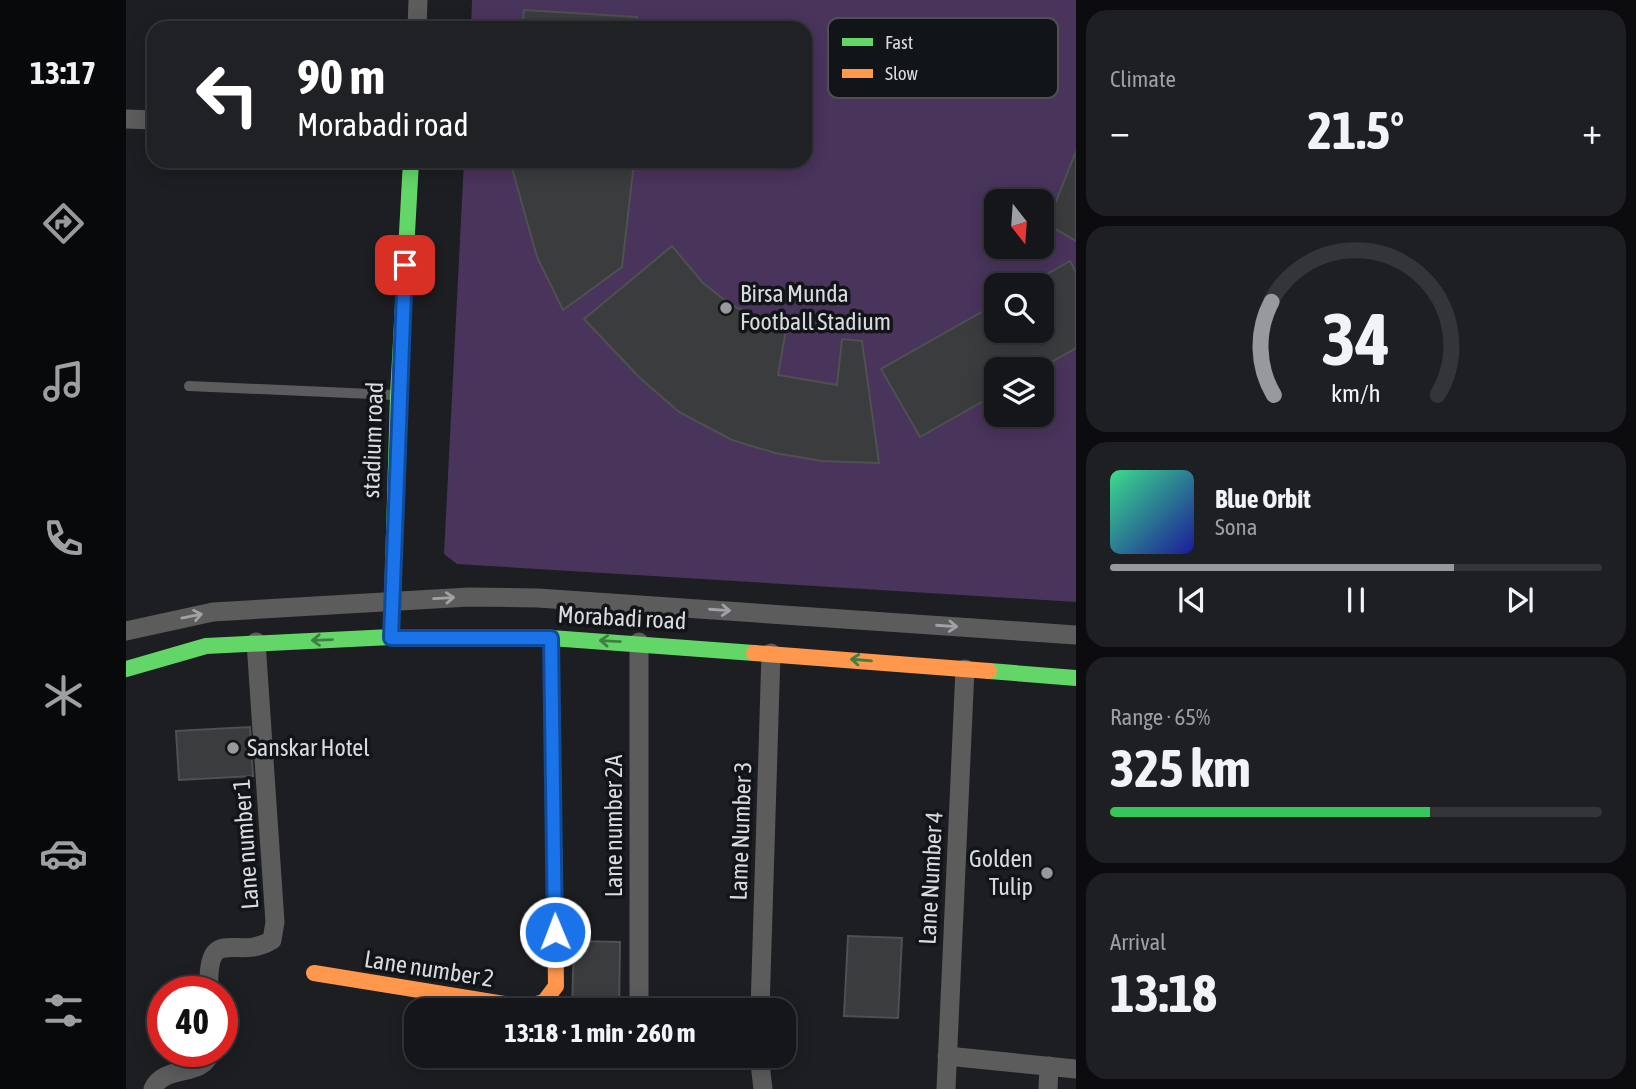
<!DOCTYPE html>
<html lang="en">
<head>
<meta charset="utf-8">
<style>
  body { margin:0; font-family:"Asap Condensed",sans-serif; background:#1e1f22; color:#f1f3f6; height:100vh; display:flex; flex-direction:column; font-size:26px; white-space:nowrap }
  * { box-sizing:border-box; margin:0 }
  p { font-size:23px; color:#9d9fa2 }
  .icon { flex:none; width:38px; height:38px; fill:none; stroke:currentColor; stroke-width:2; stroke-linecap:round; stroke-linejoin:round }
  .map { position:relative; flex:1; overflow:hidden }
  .details { display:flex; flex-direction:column; gap:10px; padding:10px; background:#0c0c0e; width:560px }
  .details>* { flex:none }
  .hud { position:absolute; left:21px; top:21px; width:665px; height:147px; border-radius:21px; box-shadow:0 4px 18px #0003,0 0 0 2px #343538; background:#202124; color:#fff; overflow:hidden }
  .needle { width:46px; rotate:163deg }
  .fabs { position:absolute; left:858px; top:189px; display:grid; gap:14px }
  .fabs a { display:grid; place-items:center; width:70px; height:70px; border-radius:14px; background:#151619; box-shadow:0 4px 18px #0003,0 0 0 2px #343538; font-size:35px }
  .speed { position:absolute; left:21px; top:976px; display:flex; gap:14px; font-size:35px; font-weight:700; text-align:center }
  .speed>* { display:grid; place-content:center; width:91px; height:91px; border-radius:50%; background:#151619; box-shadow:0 4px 18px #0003,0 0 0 2px #343538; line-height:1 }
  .speed .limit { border:10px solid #d22; background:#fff; color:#111 }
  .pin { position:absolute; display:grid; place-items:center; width:60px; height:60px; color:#fff; margin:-30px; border-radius:14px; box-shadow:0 4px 10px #0006 }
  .me { position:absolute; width:77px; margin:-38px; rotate:359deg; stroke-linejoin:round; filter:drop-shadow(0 0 5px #0008) }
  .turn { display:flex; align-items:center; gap:24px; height:147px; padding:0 35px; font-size:32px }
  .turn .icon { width:91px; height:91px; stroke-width:2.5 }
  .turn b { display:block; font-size:49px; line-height:60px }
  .big { font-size:52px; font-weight:700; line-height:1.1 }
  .details .card { flex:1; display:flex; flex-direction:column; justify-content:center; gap:10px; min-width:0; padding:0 24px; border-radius:21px; background:#1e1f22 }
  .details .dial { align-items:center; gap:0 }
  .dial svg { height:182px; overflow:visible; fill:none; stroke:#343538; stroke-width:7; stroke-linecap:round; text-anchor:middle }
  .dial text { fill:#f1f3f6; stroke:none }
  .song { display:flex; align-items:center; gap:21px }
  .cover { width:84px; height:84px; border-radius:10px; background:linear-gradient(135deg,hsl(150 70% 55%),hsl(240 70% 35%)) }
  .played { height:7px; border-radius:4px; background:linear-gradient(90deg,#97999c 70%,#343538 70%) }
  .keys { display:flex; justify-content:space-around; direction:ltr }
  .heat { display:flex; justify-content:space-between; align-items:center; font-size:38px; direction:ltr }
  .charge { height:10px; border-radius:5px; background:linear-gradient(90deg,#34c759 65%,#343538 0) }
  .trip { position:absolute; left:278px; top:998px; width:392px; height:70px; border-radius:21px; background:#151619; box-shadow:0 4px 18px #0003,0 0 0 2px #343538; font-weight:700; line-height:70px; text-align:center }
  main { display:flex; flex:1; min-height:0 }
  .tabs { display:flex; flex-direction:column; width:126px; justify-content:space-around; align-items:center; background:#08090a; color:#9d9fa2 }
  .tabs .icon { width:49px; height:49px }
  .tabs .on { color:#97999c }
  .tabs b { font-size:32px; color:#f1f3f6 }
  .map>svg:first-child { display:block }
</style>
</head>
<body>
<main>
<nav class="tabs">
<b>13:17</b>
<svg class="icon on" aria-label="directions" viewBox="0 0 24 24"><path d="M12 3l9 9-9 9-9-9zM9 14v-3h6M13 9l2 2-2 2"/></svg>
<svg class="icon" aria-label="music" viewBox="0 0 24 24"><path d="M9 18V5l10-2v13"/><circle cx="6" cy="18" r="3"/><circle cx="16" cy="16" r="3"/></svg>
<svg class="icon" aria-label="phone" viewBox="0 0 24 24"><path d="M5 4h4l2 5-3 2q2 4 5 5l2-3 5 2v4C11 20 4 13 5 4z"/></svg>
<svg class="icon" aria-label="climate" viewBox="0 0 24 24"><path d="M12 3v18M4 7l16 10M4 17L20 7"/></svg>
<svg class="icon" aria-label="car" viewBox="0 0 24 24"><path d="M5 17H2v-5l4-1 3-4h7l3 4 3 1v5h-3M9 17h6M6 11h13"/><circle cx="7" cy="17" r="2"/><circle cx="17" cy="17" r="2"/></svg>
<svg class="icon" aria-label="filters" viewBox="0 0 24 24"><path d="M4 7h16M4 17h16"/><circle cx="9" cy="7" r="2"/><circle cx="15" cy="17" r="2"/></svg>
</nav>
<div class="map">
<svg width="950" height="1089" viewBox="0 0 950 1089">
  <rect width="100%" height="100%" fill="#1c1e21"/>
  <!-- green -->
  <path fill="#49345c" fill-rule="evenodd" d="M346,0h604v602l-619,-38 -13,-10 20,-393h341v-133h-334zM870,201h45v46h-45zM870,285h45v46h-45zM870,369h45v46h-45z"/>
  <!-- building -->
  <g fill="#3a3c3d" stroke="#4e5051" stroke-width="2">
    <path d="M398,10l113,7 -2,11h-113z"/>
    <path d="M950,151v90l-29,-17z"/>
    <path d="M384,161h120l3,10 -11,96 -59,43 -26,-53z"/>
    <path d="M546,246l31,37 28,22 55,25 -8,45 59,10 5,-46 20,2 17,122 -57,-2 -47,-8 -43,-13 -53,-28 -39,-34 -56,-59z"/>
    <path d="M944,261l6,11v76l-37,21h-43v25l-76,43 -39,-68 115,-65v27h45v-46h-13z"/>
    <path d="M124,727l3,49 -74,4 -3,-49z"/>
    <path d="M722,936l54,2 -4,80 -54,-2z"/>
    <path d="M448,941l46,1 -1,68h-47z"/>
  </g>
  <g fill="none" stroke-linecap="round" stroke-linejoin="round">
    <!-- lane -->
    <path stroke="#5c5c5d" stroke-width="10" d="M63,386l205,9"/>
    <!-- street -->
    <g stroke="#5c5c5d" stroke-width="19">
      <path d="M291,28l1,-28"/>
      <path d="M0,119l28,1"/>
      <path d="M0,631l87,-19 256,-15 69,1 538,37"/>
      <path d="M513,642v368"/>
      <path d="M83,992c-3,-72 27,-29 63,-52l3,-18 -19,-280"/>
      <path d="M634,1010l11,-357"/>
      <path d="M633,1055l4,34"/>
      <path d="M821,1056l129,13"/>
      <path d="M27,1089c10,-25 52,-11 57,-37"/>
      <path d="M820,1089l19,-420"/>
      <path d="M922,1089l1,-23"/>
    </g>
    <!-- fast -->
    <g stroke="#63d668" stroke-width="16">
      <path d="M265,637l7,-242 13,-234"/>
      <path d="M425,638l2,132"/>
      <path d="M0,669l80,-23 185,-9 160,1 203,15"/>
      <path d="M863,671l87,7"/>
    </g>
    <!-- slow -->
    <g stroke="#ff974d" stroke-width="16">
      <path d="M628,653l235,18"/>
      <path d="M188,973l210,34 20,-5 12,-16 -3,-216"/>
    </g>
  </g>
  <!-- one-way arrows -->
  <defs><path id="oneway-shaft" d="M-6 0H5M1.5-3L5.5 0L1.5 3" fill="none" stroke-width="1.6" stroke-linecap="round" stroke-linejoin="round" transform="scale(1.75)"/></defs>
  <g stroke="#a1a2a4">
    <use href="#oneway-shaft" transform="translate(318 598) rotate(-3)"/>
    <use href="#oneway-shaft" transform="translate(594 610) rotate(4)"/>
    <use href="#oneway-shaft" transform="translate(66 616) rotate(-11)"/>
    <use href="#oneway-shaft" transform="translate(821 626) rotate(4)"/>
  </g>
  <g stroke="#3f7f44">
    <use href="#oneway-shaft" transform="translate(196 640) rotate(178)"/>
    <use href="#oneway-shaft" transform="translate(484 641) rotate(-177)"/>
    <use href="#oneway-shaft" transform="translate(735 660) rotate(-175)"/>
  </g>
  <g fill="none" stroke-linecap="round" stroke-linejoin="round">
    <!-- route casing -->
    <g stroke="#114b97" stroke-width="18">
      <path id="route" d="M279,265l-14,373h160l4,294"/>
    </g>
    <!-- route -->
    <use href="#route" stroke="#1a73e8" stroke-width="12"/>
  </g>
  <!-- markers -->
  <g fill="#97999c" stroke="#121518" stroke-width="2.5">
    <circle cx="600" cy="308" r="7"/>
    <circle cx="107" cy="748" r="7"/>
    <circle cx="921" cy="873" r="7"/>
  </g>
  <g text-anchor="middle" stroke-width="7" stroke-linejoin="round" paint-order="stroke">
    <!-- poi labels -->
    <g font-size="24" fill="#d9dbde" stroke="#121518" text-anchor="start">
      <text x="614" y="302">Birsa Munda<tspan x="614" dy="28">Football Stadium</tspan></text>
      <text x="121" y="756">Sanskar Hotel</text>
      <text x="907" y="867" text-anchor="end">Golden<tspan x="907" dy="28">Tulip</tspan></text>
    </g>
    <!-- street labels -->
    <g font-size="24" fill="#d9dbde" stroke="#121518">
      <text transform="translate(247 440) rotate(-88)" y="8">stadium road</text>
      <text transform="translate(496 618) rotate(3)" y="8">Morabadi road</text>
      <text transform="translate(488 826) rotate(-90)" y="8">Lane number 2A</text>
      <text transform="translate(615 831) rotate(-88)" y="8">Lame Number 3</text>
      <text transform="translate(120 844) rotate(-94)" y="8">Lane number 1</text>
      <text transform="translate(805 878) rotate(-87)" y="8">Lane Number 4</text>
      <text transform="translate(303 969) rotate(9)" y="8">Lane number 2</text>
    </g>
  </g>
  <!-- legend -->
  <rect x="702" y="18" width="230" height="80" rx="10" fill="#121518" stroke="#4e5053" stroke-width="2"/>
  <rect x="716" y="38" width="31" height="8" fill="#63d668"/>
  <rect x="716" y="69" width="31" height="9" fill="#ff974d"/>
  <g font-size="19" fill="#d9dbde">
    <text x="759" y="49">Fast</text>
    <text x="759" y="80">Slow</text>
  </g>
</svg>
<div class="fabs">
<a><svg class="needle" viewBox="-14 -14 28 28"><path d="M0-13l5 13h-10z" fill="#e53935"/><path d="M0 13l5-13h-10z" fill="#9d9fa2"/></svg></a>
<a><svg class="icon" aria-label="search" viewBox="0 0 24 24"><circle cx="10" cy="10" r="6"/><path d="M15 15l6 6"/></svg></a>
<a><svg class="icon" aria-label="layers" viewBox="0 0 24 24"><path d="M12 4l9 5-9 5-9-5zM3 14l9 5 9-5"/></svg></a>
</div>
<div class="speed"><div class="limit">40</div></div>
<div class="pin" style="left:279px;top:265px;background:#d93025"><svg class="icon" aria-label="arrive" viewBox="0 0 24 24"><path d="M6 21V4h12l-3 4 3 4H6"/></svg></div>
<svg class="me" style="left:429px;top:932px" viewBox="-20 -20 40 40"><circle r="17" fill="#1a73e8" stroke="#fff" stroke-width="3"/><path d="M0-11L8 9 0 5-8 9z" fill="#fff"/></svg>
<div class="trip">13:18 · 1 min · 260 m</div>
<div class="hud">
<div class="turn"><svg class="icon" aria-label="left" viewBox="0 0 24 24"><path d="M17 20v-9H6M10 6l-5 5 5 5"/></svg><div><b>90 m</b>Morabadi road</div></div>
</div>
</div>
<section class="details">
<div class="card"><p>Climate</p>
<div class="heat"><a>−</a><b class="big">21.5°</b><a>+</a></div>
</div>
<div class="card dial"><svg viewBox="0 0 100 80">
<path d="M14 69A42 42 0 1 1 86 69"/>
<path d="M14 69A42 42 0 0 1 13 28" stroke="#97999c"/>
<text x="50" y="56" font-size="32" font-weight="700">34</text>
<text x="50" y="72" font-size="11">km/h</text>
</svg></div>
<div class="card">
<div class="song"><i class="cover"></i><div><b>Blue Orbit</b><p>Sona</p></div></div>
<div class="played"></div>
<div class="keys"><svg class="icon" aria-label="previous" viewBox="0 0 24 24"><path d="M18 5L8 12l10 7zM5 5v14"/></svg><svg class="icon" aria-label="pause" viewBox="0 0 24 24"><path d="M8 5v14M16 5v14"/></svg><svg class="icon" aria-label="next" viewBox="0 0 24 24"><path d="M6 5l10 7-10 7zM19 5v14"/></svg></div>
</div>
<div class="card"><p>Range · 65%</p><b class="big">325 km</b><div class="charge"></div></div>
<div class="card"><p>Arrival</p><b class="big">13:18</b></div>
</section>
</main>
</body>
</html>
